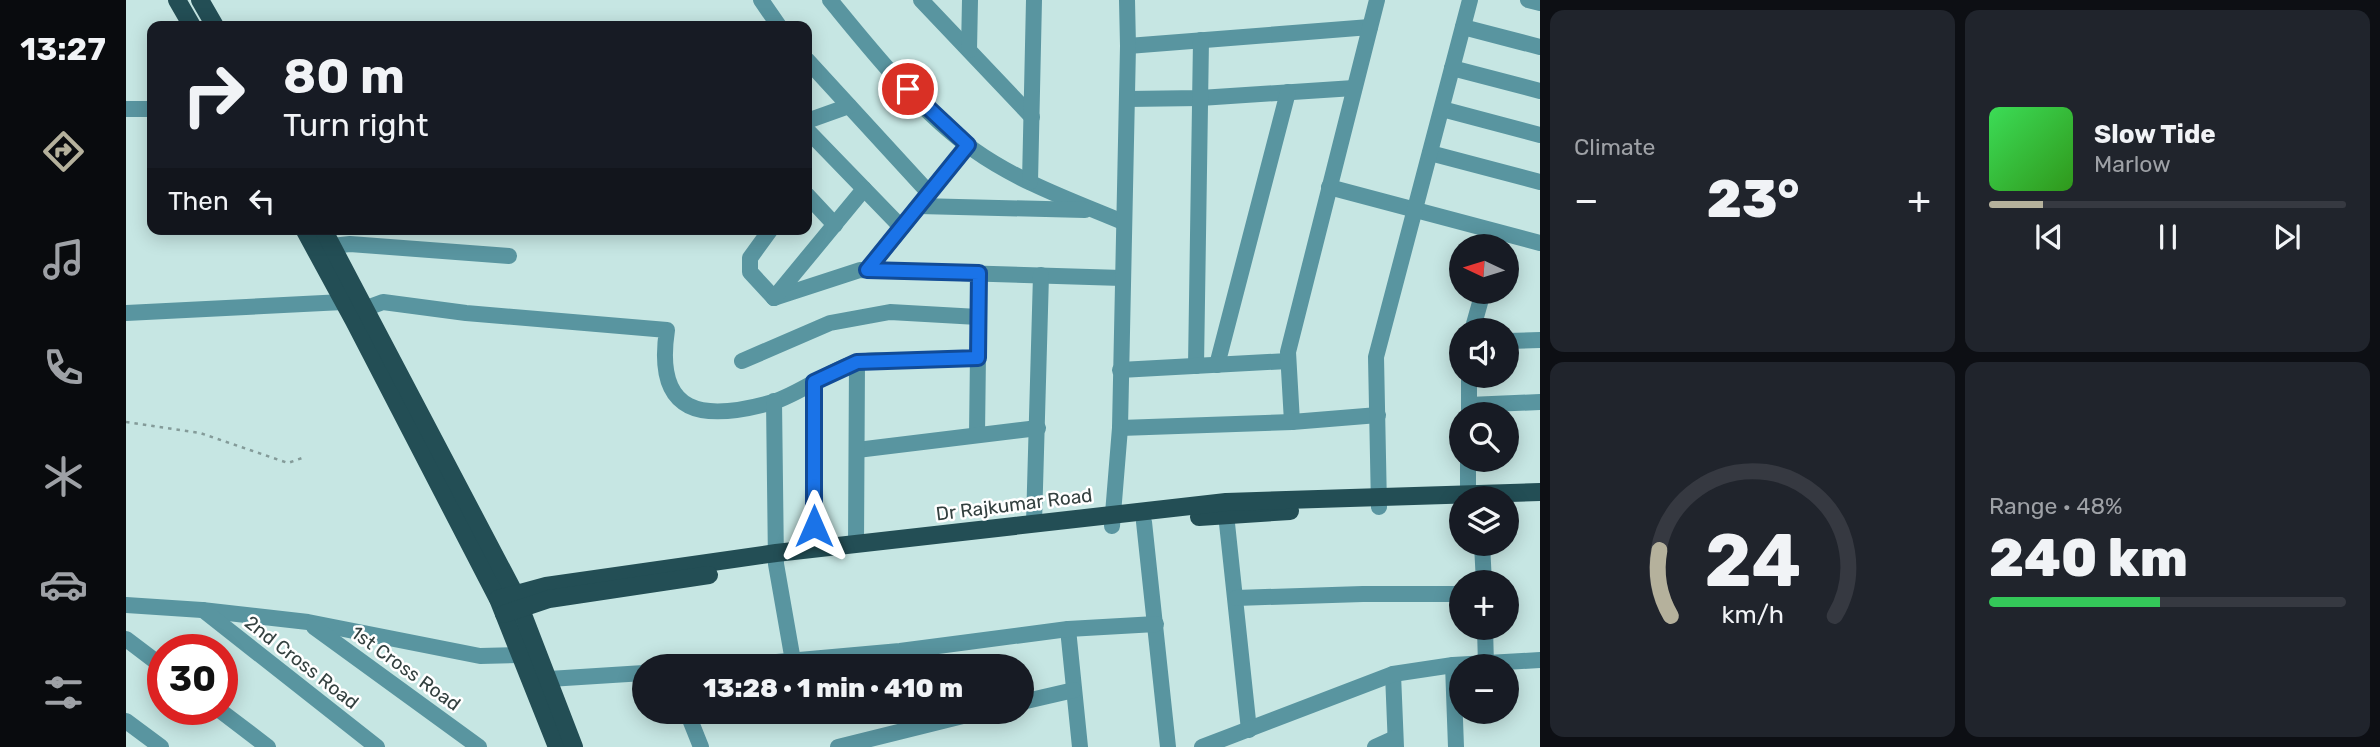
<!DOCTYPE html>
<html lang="en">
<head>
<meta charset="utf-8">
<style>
  body { margin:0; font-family:Rubik,sans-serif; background:#20242c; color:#f1f3f6; height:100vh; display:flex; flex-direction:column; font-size:26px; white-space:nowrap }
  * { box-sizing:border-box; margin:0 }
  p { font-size:23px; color:#9ea1a6 }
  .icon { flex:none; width:38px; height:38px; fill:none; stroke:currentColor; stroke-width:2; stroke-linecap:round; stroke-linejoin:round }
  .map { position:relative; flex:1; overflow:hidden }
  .drawer { display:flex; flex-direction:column; gap:10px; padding:10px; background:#0d0f14; width:840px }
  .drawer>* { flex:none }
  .top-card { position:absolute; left:21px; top:21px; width:665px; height:214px; border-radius:14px; box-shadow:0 4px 18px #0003; background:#171b24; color:#f1f3f6; overflow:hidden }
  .needle { width:46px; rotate:274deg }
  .fabs { position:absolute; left:1323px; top:234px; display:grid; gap:14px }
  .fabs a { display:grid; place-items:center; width:70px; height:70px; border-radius:50%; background:#171b24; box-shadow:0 4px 18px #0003; font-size:35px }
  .speed { position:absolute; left:21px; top:634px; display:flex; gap:14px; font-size:35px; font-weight:700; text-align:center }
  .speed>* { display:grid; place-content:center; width:91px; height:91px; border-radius:50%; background:#171b24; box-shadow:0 4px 18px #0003; line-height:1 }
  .speed .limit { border:10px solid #d22; background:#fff; color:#111 }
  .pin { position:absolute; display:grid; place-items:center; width:60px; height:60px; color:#fff; margin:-30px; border:4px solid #fff; border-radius:50%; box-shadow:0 2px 7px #0007 }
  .me { position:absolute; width:77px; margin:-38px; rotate:0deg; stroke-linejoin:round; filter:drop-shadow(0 0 5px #0008) }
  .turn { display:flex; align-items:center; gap:24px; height:147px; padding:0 21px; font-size:32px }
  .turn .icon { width:91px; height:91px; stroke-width:2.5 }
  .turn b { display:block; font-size:49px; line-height:60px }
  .then { display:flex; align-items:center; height:66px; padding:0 21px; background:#0003; gap:14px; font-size:26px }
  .big { font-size:52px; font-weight:800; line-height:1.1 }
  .drawer .widget { flex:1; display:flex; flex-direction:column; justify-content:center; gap:10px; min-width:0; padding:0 24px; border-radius:14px; background:#20242c }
  .drawer .dial { align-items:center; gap:0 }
  .dial svg { height:182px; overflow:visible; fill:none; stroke:#363941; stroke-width:7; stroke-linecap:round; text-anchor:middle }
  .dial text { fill:#f1f3f6; stroke:none }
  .song { display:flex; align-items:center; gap:21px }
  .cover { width:84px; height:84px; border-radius:10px; background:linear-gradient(135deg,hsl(130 70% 55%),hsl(110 70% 35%)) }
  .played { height:7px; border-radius:4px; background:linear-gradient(90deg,#b5b19c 15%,#363941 15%) }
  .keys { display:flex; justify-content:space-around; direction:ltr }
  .heat { display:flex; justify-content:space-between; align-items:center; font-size:38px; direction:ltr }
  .charge { height:10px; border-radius:5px; background:linear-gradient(90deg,#34c759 48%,#363941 0) }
  .drawer .tiles { flex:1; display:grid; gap:10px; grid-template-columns:repeat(2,1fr) }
  .trip { position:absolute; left:506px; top:654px; width:402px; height:70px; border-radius:35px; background:#171b24; box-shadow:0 4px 18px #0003; font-weight:800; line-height:70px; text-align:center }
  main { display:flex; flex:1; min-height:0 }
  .tab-bar { display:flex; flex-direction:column; width:126px; justify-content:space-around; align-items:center; background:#090b0e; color:#9ea1a6 }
  .tab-bar .icon { width:49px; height:49px }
  .tab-bar .active { color:#b5b19c }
  .tab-bar b { font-size:32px; color:#f1f3f6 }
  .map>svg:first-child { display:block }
</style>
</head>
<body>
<main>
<nav class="tab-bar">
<b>13:27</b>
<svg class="icon active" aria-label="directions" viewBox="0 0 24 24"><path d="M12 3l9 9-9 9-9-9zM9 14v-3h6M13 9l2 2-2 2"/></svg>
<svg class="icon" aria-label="music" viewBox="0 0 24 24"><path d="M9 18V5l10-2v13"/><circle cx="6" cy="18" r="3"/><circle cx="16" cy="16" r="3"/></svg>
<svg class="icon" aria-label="phone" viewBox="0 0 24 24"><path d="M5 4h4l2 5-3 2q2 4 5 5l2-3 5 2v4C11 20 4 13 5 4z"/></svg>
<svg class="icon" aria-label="climate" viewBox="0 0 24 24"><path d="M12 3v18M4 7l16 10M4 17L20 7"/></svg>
<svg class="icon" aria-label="car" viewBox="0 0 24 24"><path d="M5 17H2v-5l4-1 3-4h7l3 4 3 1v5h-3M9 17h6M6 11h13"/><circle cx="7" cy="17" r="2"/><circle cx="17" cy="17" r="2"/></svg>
<svg class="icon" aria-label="filters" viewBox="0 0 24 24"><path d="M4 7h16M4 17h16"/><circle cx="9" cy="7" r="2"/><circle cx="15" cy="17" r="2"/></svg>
</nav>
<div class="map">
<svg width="1414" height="747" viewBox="0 0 1414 747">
  <rect width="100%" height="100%" fill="#c6e6e3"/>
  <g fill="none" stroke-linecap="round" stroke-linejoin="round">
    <!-- path -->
    <path stroke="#849b99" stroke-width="2.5" stroke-dasharray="3.5 5" stroke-linecap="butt" d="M0,422l74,11 88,30 17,-6"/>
    <!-- minor -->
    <g stroke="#5995a0" stroke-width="16">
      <path d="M635,0l18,26"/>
      <path d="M704,0c42,51 90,112 144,150 45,32 99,51 149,72"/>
      <path d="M795,0l111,117"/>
      <path d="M1402,0l12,3"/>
      <path d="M1337,27l77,20"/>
      <path d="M1002,46l242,-19"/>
      <path d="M843,50l1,-50"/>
      <path d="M681,60l122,133"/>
      <path d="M1326,68l88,23"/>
      <path d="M1001,99l73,-1 154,-10"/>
      <path d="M0,109h26"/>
      <path d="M1316,109l98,26"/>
      <path d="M681,121l42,-15"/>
      <path d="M681,130l95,98"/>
      <path d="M1304,153l110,29"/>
      <path d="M904,182l4,-182"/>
      <path d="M1203,187l211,56"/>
      <path d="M681,195l28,30"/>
      <path d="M793,206l166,4"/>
      <path d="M645,229l-21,29v14l24,26"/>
      <path d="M206,246l18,-2 159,12"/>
      <path d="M742,270l100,-125"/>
      <path d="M648,298l86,-28 262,8"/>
      <path d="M648,298l90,-109"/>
      <path d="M238,309l19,-7 83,11 201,17c-13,86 36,92 106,72 28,-9 53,-30 82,-39 11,-4 26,-2 37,-2 29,-1 57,-2 86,-3"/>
      <path d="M0,313l217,-11"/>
      <path d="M1346,331l11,-39"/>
      <path d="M1381,341l33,-1"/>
      <path d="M616,361l88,-38 60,-11 88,5"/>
      <path d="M1091,365l71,-273"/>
      <path d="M1070,366l5,-326"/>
      <path d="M994,370l168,-9"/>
      <path d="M688,382l1,166"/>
      <path d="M648,401l2,163 17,97"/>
      <path d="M1343,405l71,-3"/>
      <path d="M1343,415v-39"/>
      <path d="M1166,422l-4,-70 89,-352"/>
      <path d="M994,428l172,-6 86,-7"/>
      <path d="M851,435l2,-162"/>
      <path d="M731,450l181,-22"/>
      <path d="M1342,499v-39"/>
      <path d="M1253,507l-3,-150 94,-357"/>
      <path d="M1100,514l23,216"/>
      <path d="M1018,522l24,225"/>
      <path d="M908,523l7,-248"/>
      <path d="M986,526l8,-98 8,-382 -1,-46"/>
      <path d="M730,544l1,-182"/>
      <path d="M1356,544l2,39"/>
      <path d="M1110,598l127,-4h98"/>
      <path d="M0,605l76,5 106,12 172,34 40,-1"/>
      <path d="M77,610l174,137"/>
      <path d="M188,627l165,120"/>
      <path d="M1359,628l1,37"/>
      <path d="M942,629l12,118"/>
      <path d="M0,639l37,28"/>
      <path d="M1327,665l3,82"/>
      <path d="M595,667l179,-16 168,-22 88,-5"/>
      <path d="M1267,674l3,73"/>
      <path d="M423,679l95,-6"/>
      <path d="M896,702l52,-12"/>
      <path d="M92,709l50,38"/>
      <path d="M561,712l14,35"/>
      <path d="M0,721l35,26"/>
      <path d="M712,747l141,-35"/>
      <path d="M1076,747l191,-73 60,-9 87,-5"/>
      <path d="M1249,747l20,-9"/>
    </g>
    <!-- major -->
    <g stroke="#234e55" stroke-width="18">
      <path d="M51,0l15,26"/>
      <path d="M74,0l15,26"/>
      <path d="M178,229l50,92 144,278 59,148"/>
      <path d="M197,229l192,365 59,153"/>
      <path d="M1073,517l91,-6"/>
      <path d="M372,599l48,-13 230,-33 450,-51 314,-10"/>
      <path d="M378,614l45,-15 160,-24"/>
    </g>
  </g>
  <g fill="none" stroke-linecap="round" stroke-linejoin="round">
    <!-- route casing -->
    <g stroke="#114b97" stroke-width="18">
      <path id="route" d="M688,526v-144l43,-20 121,-4 1,-85 -112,-3 101,-125 -60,-56"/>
    </g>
    <!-- route -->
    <use href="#route" stroke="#1a73e8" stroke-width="12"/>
  </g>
  <g text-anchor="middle" stroke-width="5" stroke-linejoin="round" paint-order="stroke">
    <!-- street labels -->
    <g font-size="19" fill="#33403f" stroke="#fff">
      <text transform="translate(888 504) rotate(-7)" y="7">Dr Rajkumar Road</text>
      <text transform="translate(176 662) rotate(38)" y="7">2nd Cross Road</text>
      <text transform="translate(280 668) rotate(36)" y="7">1st Cross Road</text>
    </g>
  </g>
</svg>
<div class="fabs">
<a><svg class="needle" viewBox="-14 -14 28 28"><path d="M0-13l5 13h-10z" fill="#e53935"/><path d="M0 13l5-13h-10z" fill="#9ea1a6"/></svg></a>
<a><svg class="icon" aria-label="sound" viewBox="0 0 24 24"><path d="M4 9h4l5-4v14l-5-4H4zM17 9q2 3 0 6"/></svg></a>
<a><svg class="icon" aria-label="search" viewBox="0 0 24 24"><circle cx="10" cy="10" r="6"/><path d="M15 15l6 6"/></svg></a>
<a><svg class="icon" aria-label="layers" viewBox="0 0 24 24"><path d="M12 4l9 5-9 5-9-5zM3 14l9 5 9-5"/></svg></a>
<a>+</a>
<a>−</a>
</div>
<div class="speed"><div class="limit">30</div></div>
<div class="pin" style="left:782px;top:89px;background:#d93025"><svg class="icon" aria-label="arrive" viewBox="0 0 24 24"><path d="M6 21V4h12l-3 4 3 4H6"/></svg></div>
<svg class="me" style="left:688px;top:526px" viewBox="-20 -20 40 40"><path d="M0-17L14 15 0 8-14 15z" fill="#1a73e8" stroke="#fff" stroke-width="4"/></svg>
<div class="trip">13:28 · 1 min · 410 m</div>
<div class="top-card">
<div class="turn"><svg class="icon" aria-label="right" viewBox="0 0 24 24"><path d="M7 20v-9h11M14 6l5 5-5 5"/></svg><div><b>80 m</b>Turn right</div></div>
<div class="then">Then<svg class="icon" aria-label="left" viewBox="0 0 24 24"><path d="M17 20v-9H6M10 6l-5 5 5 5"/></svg></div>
</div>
</div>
<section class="drawer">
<div class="tiles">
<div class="widget"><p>Climate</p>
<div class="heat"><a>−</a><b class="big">23°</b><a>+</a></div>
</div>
<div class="widget">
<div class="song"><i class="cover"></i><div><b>Slow Tide</b><p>Marlow</p></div></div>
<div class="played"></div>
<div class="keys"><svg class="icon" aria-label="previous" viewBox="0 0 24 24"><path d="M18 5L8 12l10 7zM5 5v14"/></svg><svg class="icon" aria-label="pause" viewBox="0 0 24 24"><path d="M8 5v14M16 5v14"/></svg><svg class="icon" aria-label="next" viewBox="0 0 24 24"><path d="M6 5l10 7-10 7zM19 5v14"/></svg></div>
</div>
<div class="widget dial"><svg viewBox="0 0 100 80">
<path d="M14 69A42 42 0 1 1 86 69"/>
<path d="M14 69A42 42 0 0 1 9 40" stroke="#b5b19c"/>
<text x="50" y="56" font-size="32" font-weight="700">24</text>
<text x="50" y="72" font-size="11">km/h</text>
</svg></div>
<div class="widget"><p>Range · 48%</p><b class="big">240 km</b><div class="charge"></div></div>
</div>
</section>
</main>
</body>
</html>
